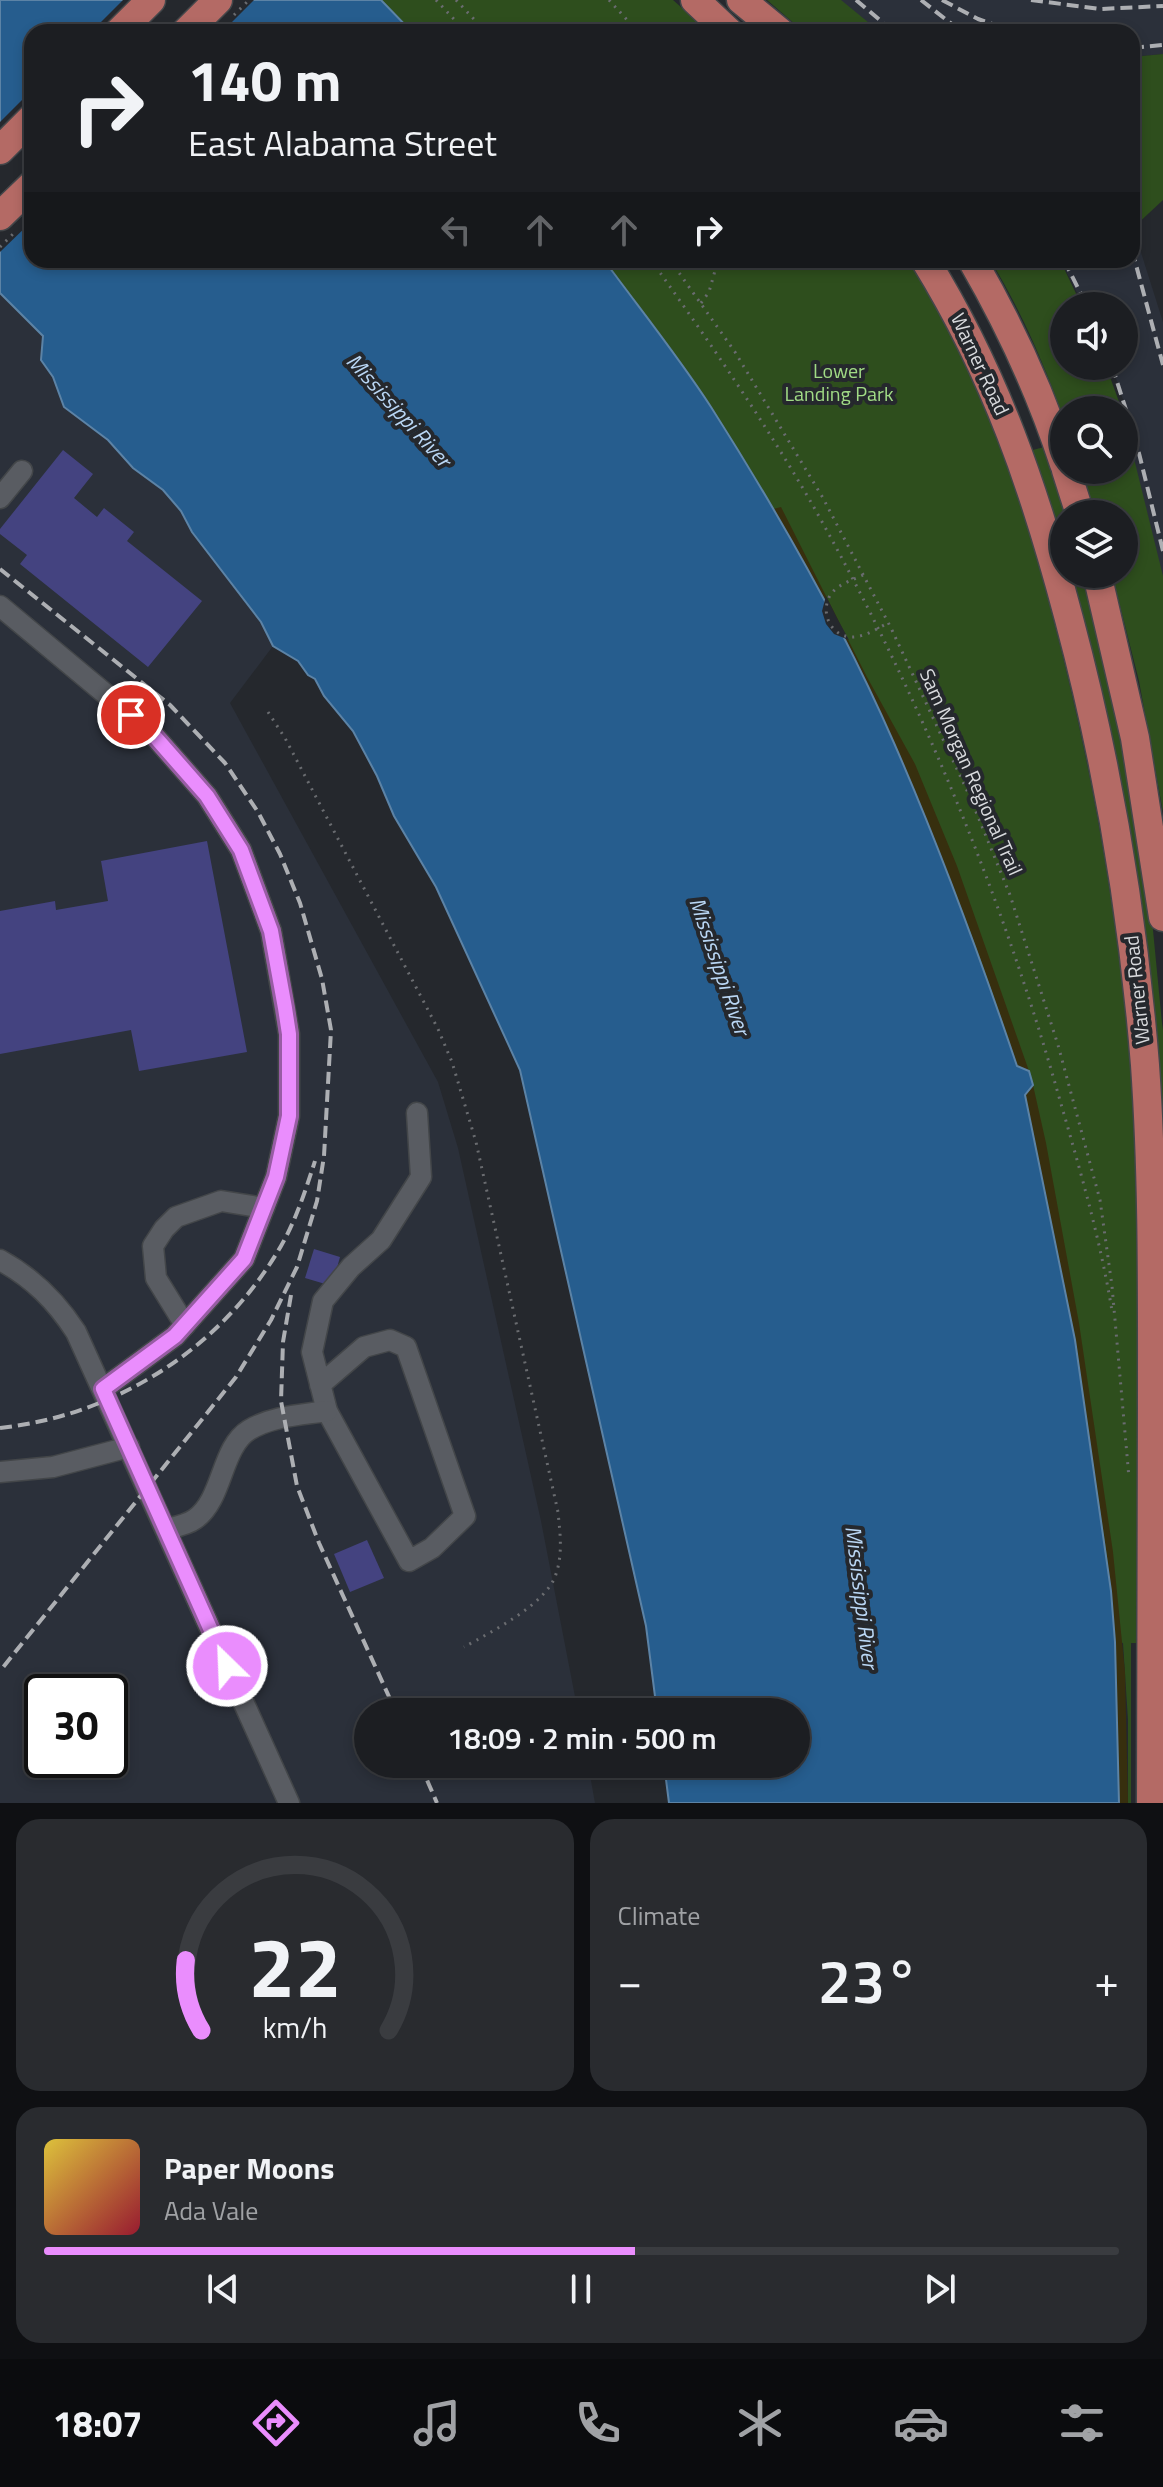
<!DOCTYPE html>
<html lang="en">
<head>
<meta charset="utf-8">
<style>
  body { margin:0; font-family:"Titillium Web",sans-serif; background:#292b2f; color:#f1f3f6; height:100vh; display:flex; flex-direction:column; font-size:30px; white-space:nowrap }
  * { box-sizing:border-box; margin:0 }
  p { font-size:26px; color:#a0a2a5 }
  .icon { flex:none; width:44px; height:44px; fill:none; stroke:currentColor; stroke-width:2; stroke-linecap:round; stroke-linejoin:round }
  .map { position:relative; height:1803px; overflow:hidden }
  .panel { display:flex; flex-direction:column; gap:16px; padding:16px; background:#0f1013; flex:1 }
  .panel>* { flex:none }
  .top-card { position:absolute; left:24px; top:24px; width:1116px; height:244px; border-radius:24px; box-shadow:0 4px 12px #0003,0 0 0 2px #3a3c40; background:#1c1e22; color:#f1f3f6; overflow:hidden }
  .buttons { position:absolute; left:1050px; top:292px; display:grid; gap:16px }
  .buttons a { display:grid; place-items:center; width:88px; height:88px; border-radius:50%; background:#1c1e22; box-shadow:0 4px 12px #0003,0 0 0 2px #3a3c40; font-size:40px }
  .speed { position:absolute; left:24px; top:1674px; display:flex; gap:16px; font-size:40px; font-weight:700; text-align:center }
  .speed>* { display:grid; place-content:center; width:104px; height:104px; border-radius:50%; background:#1c1e22; box-shadow:0 4px 12px #0003,0 0 0 2px #3a3c40; line-height:1 }
  .speed .limit { border:4px solid #111; border-radius:12px; background:#fff; color:#111 }
  .pin { position:absolute; display:grid; place-items:center; width:68px; height:68px; color:#fff; margin:-34px; border:4px solid #fff; border-radius:50%; box-shadow:0 2px 8px #0007 }
  .me { position:absolute; width:88px; margin:-44px; rotate:336deg; stroke-linejoin:round; filter:drop-shadow(0 0 6px #0008) }
  .turn { display:flex; align-items:center; gap:28px; height:168px; padding:0 32px; font-size:36px }
  .turn .icon { width:104px; height:104px; stroke-width:2.5 }
  .turn b { display:block; font-size:56px; line-height:68px }
  .lanes { display:flex; align-items:center; height:76px; padding:0 32px; background:#0003; justify-content:center; gap:40px; direction:ltr }
  .lanes .off { opacity:.35 }
  .big { font-size:60px; font-weight:600; line-height:1.1 }
  .panel .card { flex:1; display:flex; flex-direction:column; justify-content:center; gap:12px; min-width:0; padding:0 28px; border-radius:24px; background:#292b2f }
  .panel .dial { align-items:center; gap:0 }
  .dial svg { height:208px; overflow:visible; fill:none; stroke:#3a3c40; stroke-width:7; stroke-linecap:round; text-anchor:middle }
  .dial text { fill:#f1f3f6; stroke:none }
  .song { display:flex; align-items:center; gap:24px }
  .cover { width:96px; height:96px; border-radius:12px; background:linear-gradient(135deg,hsl(50 70% 55%),hsl(350 70% 35%)) }
  .played { height:8px; border-radius:4px; background:linear-gradient(90deg,#ea8dfd 55%,#3a3c40 55%) }
  .keys { display:flex; justify-content:space-around; direction:ltr }
  .heat { display:flex; justify-content:space-between; align-items:center; font-size:44px; direction:ltr }
  .panel .tiles { flex:1; display:grid; gap:16px; grid-template-columns:1fr 1fr }
  .card:last-child { grid-column:span 2 }
  .trip { position:absolute; left:354px; top:1698px; width:456px; height:80px; border-radius:40px; background:#1c1e22; box-shadow:0 4px 12px #0003,0 0 0 2px #3a3c40; font-weight:600; line-height:80px; text-align:center }
  .dock { display:flex; height:128px; justify-content:space-around; align-items:center; background:#0b0c0e; color:#a0a2a5 }
  .dock .icon { width:56px; height:56px }
  .dock .selected { color:#ea8dfd }
  .dock b { font-size:36px; color:#f1f3f6 }
  .map>svg:first-child { display:block }
</style>
</head>
<body>
<div class="map">
<svg width="1163" height="1803" viewBox="0 0 1163 1803">
  <rect width="100%" height="100%" fill="#25282d"/>
  <!-- built -->
  <g fill="#2b303a" fill-rule="evenodd">
    <path d="M839,0h324v54l-31,3v-25h-255z"/>
    <path d="M1132,224l31,98v267l-39,-157v-3l8,-2 -20,-61h12v-60h-40l-24,-46h72z"/>
    <path d="M0,293l43,43 -2,24 12,17 11,30 44,33 25,28 30,22 18,21 11,21 69,90 12,24 -43,57 208,379 20,66 83,373 37,191h-210v52h220l7,39h-595zM42,1692h68v68h-68z"/>
  </g>
  <!-- green -->
  <g fill="#2e4e1d">
    <path d="M381,0h292l36,32h-297z"/>
    <path d="M767,0h74l39,32h-76z"/>
    <path d="M1163,54v146l-29,27 -2,-170z"/>
    <path d="M604,260h303c72,108 113,230 145,354 39,148 66,299 78,451 9,124 8,248 7,372l4,40 -3,166h-7v160h-3v-83l-5,-77 -8,-1 -63,-424 -230,-620 -80,-140 -32,-52z"/>
    <path d="M990,260h70l22,46h-18v60h42l16,44h-58v9c-20,-55 -43,-109 -74,-159z"/>
    <path d="M1124,418l39,158v236l-24,-131 -27,-107h12v-60h-29l-14,-44h43z"/>
    <path d="M1048,446l21,68h-5v47l-35,-110z"/>
    <path d="M1068,574h18l22,84 41,231 13,134 1,7v773v-559z"/>
  </g>
  <!-- sand -->
  <g fill="#372f0e">
    <path d="M781,507l86,170 48,87 42,102 72,205 -12,-5c-62,-193 -143,-381 -244,-557z"/>
    <path d="M1033,1085l13,58 33,180 34,229 12,120 3,131h-9l-4,-161 -8,-85 -32,-217 -50,-245z"/>
  </g>
  <!-- water -->
  <path fill="#265d8e" stroke="#5c83a6" stroke-width="2" d="M0,0h381l31,32h-380v228h572c36,49 74,96 107,147 68,107 132,219 183,336 46,105 86,214 123,323l12,5 4,14 -8,10 50,245 36,251 4,51 4,161h-450l-5,-39h132v-52h-139l-11,-86 -126,-556 -84,-183 -42,-71 -17,-40 -24,-45 -29,-35 -9,-17 -7,-4 -10,-14 -25,-15 -12,-24 -69,-90 -11,-21 -18,-21 -30,-22 -25,-28 -44,-33 -11,-30 -12,-17 2,-24 -43,-43z"/>
  <!-- pier -->
  <g fill="#25282d">
    <path d="M123,0h131l-32,32h-131z"/>
    <path d="M32,90v131l-32,31v-130z"/>
    <path d="M826,596l11,22 12,22 -15,-6 -8,-10 -4,-13z"/>
  </g>
  <!-- building -->
  <g fill="#444380">
    <path d="M63,450l30,24 -19,24 23,19 7,-9 30,24 -7,9 75,60 -54,66 -128,-103 7,-9 -27,-21v-5z"/>
    <path d="M207,841l40,211 -108,19 -8,-41 -131,24v-143l55,-10 1,9 52,-9 -7,-40z"/>
    <path d="M314,1249l26,8 -8,29 -27,-8z"/>
    <path d="M367,1540l17,38 -34,14 -16,-38z"/>
  </g>
  <g fill="none" stroke-linecap="round" stroke-linejoin="round">
    <!-- minor casing -->
    <g stroke="#434649" stroke-width="23">
      <g id="minor">
        <path d="M0,498l22,-27"/>
        <path d="M0,606l150,125 57,65 34,54 30,81 18,103v82l-13,61 -32,82 -69,77 -72,53"/>
        <path d="M0,1260c33,18 56,41 76,72l213,471"/>
        <path d="M185,1325l-29,-47 -3,-32 11,-17 12,-12 45,-16 43,7"/>
        <path d="M320,1385l44,-38 26,-7 16,7 59,169 -33,32 -23,13 -82,-150 -15,-59 11,-51 28,-34 30,-27 40,-63 -4,-64"/>
        <path d="M0,1472l53,-5 76,-20"/>
        <path d="M166,1529c9,-2 21,-4 29,-10 28,-19 26,-72 54,-89 23,-14 52,-15 78,-19"/>
      </g>
    </g>
    <!-- highway casing -->
    <g stroke="#434649" stroke-width="31">
      <g id="highway">
        <path d="M695,0l34,32"/>
        <path d="M741,0l39,32"/>
        <path d="M119,32l32,-32"/>
        <path d="M186,32l32,-32"/>
        <path d="M0,150l32,-32"/>
        <path d="M0,216l32,-31"/>
        <path d="M925,260c71,115 110,230 144,359 39,146 64,296 76,446 8,114 7,227 7,341 0,132 -1,265 -1,397"/>
        <path d="M972,260c37,64 69,133 92,204"/>
        <path d="M1066,470l14,44"/>
        <path d="M1097,574l38,164 28,179"/>
      </g>
    </g>
    <!-- path -->
    <g stroke="#6a6c70" stroke-width="3" stroke-dasharray="2 6" stroke-linecap="butt">
      <path d="M436,0l30,32"/>
      <path d="M456,0l30,32"/>
      <path d="M609,0l29,32"/>
      <path d="M234,15l15,-15"/>
      <path d="M0,247l14,-14"/>
      <path d="M651,260c55,77 109,155 157,237 104,182 186,378 245,579 22,77 46,155 59,235"/>
      <path d="M670,260l65,92 88,146 68,130 79,169 40,98 48,150 42,155 12,86 17,192"/>
      <path d="M701,303l8,-11 9,-32"/>
      <path d="M863,575c-10,5 -25,9 -32,19 -12,18 0,43 21,43 13,0 26,-9 36,-14"/>
      <path d="M268,712l17,26 153,291 14,33 24,80 82,370c2,21 5,41 -2,62 -9,30 -65,58 -92,73"/>
    </g>
    <!-- minor -->
    <use href="#minor" stroke="#595c62" stroke-width="20"/>
    <!-- highway -->
    <use href="#highway" stroke="#b46a65" stroke-width="28"/>
    <!-- rail -->
    <g stroke="#adafb3" stroke-width="4" stroke-dasharray="12 6" stroke-linecap="butt">
      <path d="M856,0l38,32"/>
      <path d="M921,0l41,32"/>
      <path d="M942,0l36,19 38,13"/>
      <path d="M1031,0l69,9 63,-3"/>
      <path d="M1132,48l31,-3"/>
      <path d="M1132,250l31,115"/>
      <path d="M1064,260l23,46"/>
      <path d="M1112,366l24,75 27,110"/>
      <path d="M0,569l170,136 55,58 33,49 22,42 20,49 22,76 9,51 -7,126 -7,45 -20,66 -26,53 -35,57 -236,294"/>
      <path d="M291,1295l-8,47 -2,59 16,85 22,57 77,169"/>
      <path d="M0,1428c117,-13 222,-80 281,-182 15,-26 25,-57 34,-85"/>
      <path d="M420,1764l17,39"/>
    </g>
  </g>
  <g fill="none" stroke-linecap="round" stroke-linejoin="round">
    <!-- route casing -->
    <g stroke="#985ca4" stroke-width="20">
      <path id="route" d="M131,715l19,16 57,65 34,54 30,81 14,77 4,26v82l-13,61 -32,82 -69,77 -72,53 124,277"/>
    </g>
    <!-- route -->
    <use href="#route" stroke="#ea8dfd" stroke-width="14"/>
  </g>
  <g text-anchor="middle" stroke-width="8" stroke-linejoin="round" paint-order="stroke">
    <!-- street labels -->
    <g font-size="20" fill="#d9dbde" stroke="#25282d">
      <text transform="translate(980 364) rotate(65)" y="7">Warner Road</text>
      <text transform="translate(971 772) rotate(66)" y="7">Sam Morgan Regional Trail</text>
      <text transform="translate(1137 990) rotate(-96)" y="7">Warner Road</text>
    </g>
    <!-- park labels -->
    <g font-size="20" fill="#a0da85" stroke="#25282d">
      <text x="839" y="378">Lower<tspan x="839" dy="23">Landing Park</tspan></text>
    </g>
    <!-- water labels -->
    <g font-size="22" font-style="italic" fill="#bad7f5" stroke="#25282d">
      <text transform="translate(399 410) rotate(48)" y="8">Mississippi River</text>
      <text transform="translate(720 966) rotate(71)" y="8">Mississippi River</text>
      <text transform="translate(862 1597) rotate(83)" y="8">Mississippi River</text>
    </g>
  </g>
</svg>
<div class="buttons">
<a><svg class="icon" aria-label="sound" viewBox="0 0 24 24"><path d="M4 9h4l5-4v14l-5-4H4zM17 9q2 3 0 6"/></svg></a>
<a><svg class="icon" aria-label="search" viewBox="0 0 24 24"><circle cx="10" cy="10" r="6"/><path d="M15 15l6 6"/></svg></a>
<a><svg class="icon" aria-label="layers" viewBox="0 0 24 24"><path d="M12 4l9 5-9 5-9-5zM3 14l9 5 9-5"/></svg></a>
</div>
<div class="speed"><div class="limit">30</div></div>
<div class="pin" style="left:131px;top:715px;background:#d93025"><svg class="icon" aria-label="arrive" viewBox="0 0 24 24"><path d="M6 21V4h12l-3 4 3 4H6"/></svg></div>
<svg class="me" style="left:227px;top:1666px" viewBox="-20 -20 40 40"><circle r="17" fill="#ea8dfd" stroke="#fff" stroke-width="3"/><path d="M0-11L8 9 0 5-8 9z" fill="#fff"/></svg>
<div class="trip">18:09 · 2 min · 500 m</div>
<div class="top-card">
<div class="turn"><svg class="icon" aria-label="right" viewBox="0 0 24 24"><path d="M7 20v-9h11M14 6l5 5-5 5"/></svg><div><b>140 m</b>East Alabama Street</div></div>
<div class="lanes"><svg class="icon off" aria-label="left" viewBox="0 0 24 24"><path d="M17 20v-9H6M10 6l-5 5 5 5"/></svg><svg class="icon off" aria-label="ahead" viewBox="0 0 24 24"><path d="M12 20V5M6 11l6-6 6 6"/></svg><svg class="icon off" aria-label="ahead" viewBox="0 0 24 24"><path d="M12 20V5M6 11l6-6 6 6"/></svg><svg class="icon" aria-label="right" viewBox="0 0 24 24"><path d="M7 20v-9h11M14 6l5 5-5 5"/></svg></div>
</div>
</div>
<section class="panel">
<div class="tiles">
<div class="card dial"><svg viewBox="0 0 100 80">
<path d="M14 69A42 42 0 1 1 86 69"/>
<path d="M14 69A42 42 0 0 1 8 42" stroke="#ea8dfd"/>
<text x="50" y="56" font-size="32" font-weight="700">22</text>
<text x="50" y="72" font-size="11">km/h</text>
</svg></div>
<div class="card"><p>Climate</p>
<div class="heat"><a>−</a><b class="big">23°</b><a>+</a></div>
</div>
<div class="card">
<div class="song"><i class="cover"></i><div><b>Paper Moons</b><p>Ada Vale</p></div></div>
<div class="played"></div>
<div class="keys"><svg class="icon" aria-label="previous" viewBox="0 0 24 24"><path d="M18 5L8 12l10 7zM5 5v14"/></svg><svg class="icon" aria-label="pause" viewBox="0 0 24 24"><path d="M8 5v14M16 5v14"/></svg><svg class="icon" aria-label="next" viewBox="0 0 24 24"><path d="M6 5l10 7-10 7zM19 5v14"/></svg></div>
</div>
</div>
</section>
<nav class="dock">
<b>18:07</b>
<svg class="icon selected" aria-label="directions" viewBox="0 0 24 24"><path d="M12 3l9 9-9 9-9-9zM9 14v-3h6M13 9l2 2-2 2"/></svg>
<svg class="icon" aria-label="music" viewBox="0 0 24 24"><path d="M9 18V5l10-2v13"/><circle cx="6" cy="18" r="3"/><circle cx="16" cy="16" r="3"/></svg>
<svg class="icon" aria-label="phone" viewBox="0 0 24 24"><path d="M5 4h4l2 5-3 2q2 4 5 5l2-3 5 2v4C11 20 4 13 5 4z"/></svg>
<svg class="icon" aria-label="climate" viewBox="0 0 24 24"><path d="M12 3v18M4 7l16 10M4 17L20 7"/></svg>
<svg class="icon" aria-label="car" viewBox="0 0 24 24"><path d="M5 17H2v-5l4-1 3-4h7l3 4 3 1v5h-3M9 17h6M6 11h13"/><circle cx="7" cy="17" r="2"/><circle cx="17" cy="17" r="2"/></svg>
<svg class="icon" aria-label="filters" viewBox="0 0 24 24"><path d="M4 7h16M4 17h16"/><circle cx="9" cy="7" r="2"/><circle cx="15" cy="17" r="2"/></svg>
</nav>
</body>
</html>
